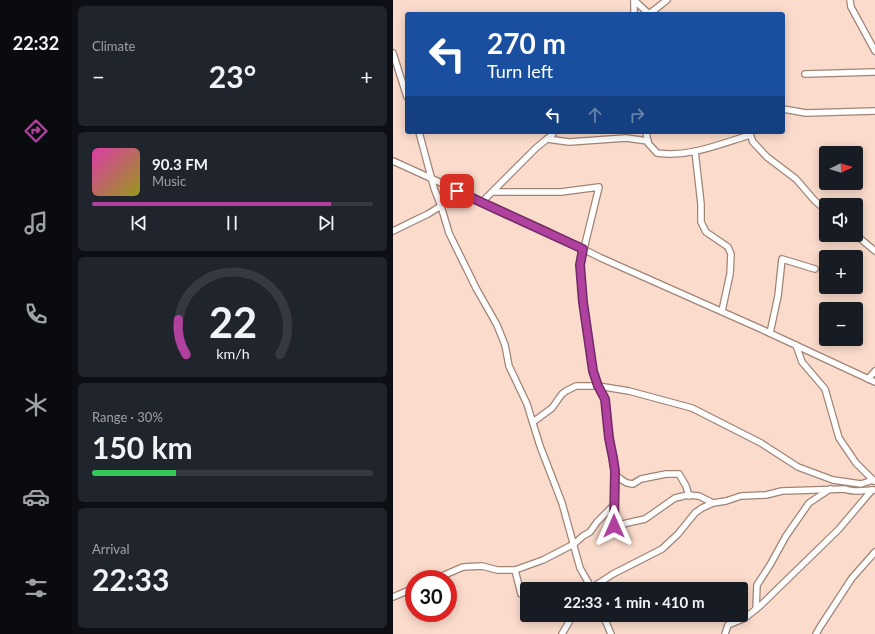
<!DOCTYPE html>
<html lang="en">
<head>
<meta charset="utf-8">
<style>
  body { margin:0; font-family:Lato,sans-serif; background:#20242c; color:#f1f3f6; height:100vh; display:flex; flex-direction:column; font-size:15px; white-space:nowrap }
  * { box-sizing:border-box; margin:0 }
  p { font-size:13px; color:#9ea1a6 }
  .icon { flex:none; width:22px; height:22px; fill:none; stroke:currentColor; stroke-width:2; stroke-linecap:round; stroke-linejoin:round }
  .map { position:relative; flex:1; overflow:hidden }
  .details { display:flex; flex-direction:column; gap:6px; padding:6px; background:#0d0f14; width:321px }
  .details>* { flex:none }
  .hud { position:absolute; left:12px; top:12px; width:380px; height:122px; border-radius:4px; box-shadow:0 2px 10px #0003; background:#1a4fa0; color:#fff; overflow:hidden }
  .needle { width:26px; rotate:85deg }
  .buttons { position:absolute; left:426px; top:146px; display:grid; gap:8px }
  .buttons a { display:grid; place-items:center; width:44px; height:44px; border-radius:4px; background:#171b24; box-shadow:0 2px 10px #0003; font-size:20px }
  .speed { position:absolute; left:12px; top:570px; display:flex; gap:8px; font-size:20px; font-weight:700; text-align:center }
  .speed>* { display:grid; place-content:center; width:52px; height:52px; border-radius:50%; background:#171b24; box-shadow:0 2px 10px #0003; line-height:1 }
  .speed .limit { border:6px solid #d22; background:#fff; color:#111 }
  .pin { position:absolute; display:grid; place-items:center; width:34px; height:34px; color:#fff; margin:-17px; border-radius:8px; box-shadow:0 2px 6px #0006 }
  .me { position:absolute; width:44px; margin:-22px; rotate:0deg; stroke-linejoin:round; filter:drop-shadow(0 0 3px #0008) }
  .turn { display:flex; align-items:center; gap:14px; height:84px; padding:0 16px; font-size:18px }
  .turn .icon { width:52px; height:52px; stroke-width:2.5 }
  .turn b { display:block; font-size:28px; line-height:34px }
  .lanes { display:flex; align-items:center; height:38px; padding:0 16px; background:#0003; justify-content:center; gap:20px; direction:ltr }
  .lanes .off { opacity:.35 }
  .big { font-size:30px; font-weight:700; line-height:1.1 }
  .details .widget { flex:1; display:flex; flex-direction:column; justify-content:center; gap:6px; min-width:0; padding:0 14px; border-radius:6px; background:#20242c }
  .details .dial { align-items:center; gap:0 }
  .dial svg { height:104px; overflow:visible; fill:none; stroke:#363941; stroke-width:7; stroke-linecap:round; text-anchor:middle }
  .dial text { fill:#f1f3f6; stroke:none }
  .song { display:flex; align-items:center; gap:12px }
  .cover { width:48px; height:48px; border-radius:6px; background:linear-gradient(135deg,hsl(320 70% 55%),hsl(60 70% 35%)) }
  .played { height:4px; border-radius:2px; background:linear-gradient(90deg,#b0419f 85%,#363941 85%) }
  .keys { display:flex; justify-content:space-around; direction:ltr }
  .heat { display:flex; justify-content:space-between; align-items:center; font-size:22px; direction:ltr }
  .charge { height:6px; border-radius:3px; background:linear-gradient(90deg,#34c759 30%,#363941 0) }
  .trip { position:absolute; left:127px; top:582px; width:228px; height:40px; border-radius:4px; background:#171b24; box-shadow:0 2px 10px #0003; font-weight:700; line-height:40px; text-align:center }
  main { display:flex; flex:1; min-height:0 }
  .tabs { display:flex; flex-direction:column; width:72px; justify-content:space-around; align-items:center; background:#090b0e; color:#9ea1a6 }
  .tabs .icon { width:28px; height:28px }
  .tabs .selected { color:#b0419f }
  .tabs b { font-size:18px; color:#f1f3f6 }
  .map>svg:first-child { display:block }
</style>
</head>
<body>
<main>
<nav class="tabs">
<b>22:32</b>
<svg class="icon selected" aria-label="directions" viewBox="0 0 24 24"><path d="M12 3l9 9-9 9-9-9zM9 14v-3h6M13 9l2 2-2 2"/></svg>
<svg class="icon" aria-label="music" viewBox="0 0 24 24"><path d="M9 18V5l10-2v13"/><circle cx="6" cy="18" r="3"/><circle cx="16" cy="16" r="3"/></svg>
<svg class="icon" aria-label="phone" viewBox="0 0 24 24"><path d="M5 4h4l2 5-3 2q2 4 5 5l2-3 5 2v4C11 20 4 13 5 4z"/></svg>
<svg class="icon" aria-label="climate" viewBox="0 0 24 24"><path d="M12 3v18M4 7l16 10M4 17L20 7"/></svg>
<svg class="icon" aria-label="car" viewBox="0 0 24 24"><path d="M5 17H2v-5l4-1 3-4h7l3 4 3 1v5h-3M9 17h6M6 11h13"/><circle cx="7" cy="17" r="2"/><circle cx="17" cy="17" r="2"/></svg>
<svg class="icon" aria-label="filters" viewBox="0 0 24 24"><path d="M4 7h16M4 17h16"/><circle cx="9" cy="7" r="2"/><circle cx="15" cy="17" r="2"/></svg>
</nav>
<section class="details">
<div class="widget"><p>Climate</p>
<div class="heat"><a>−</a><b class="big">23°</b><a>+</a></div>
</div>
<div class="widget">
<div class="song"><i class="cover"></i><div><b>90.3 FM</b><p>Music</p></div></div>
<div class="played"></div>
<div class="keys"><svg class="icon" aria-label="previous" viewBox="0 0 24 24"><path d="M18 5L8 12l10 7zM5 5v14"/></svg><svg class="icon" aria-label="pause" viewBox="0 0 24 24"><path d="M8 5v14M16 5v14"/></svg><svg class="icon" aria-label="next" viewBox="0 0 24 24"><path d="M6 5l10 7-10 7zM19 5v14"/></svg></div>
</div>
<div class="widget dial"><svg viewBox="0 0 100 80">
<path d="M14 69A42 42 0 1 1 86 69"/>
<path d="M14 69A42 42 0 0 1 8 42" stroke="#b0419f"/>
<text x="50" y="56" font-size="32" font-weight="700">22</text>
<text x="50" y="72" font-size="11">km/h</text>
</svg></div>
<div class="widget"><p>Range · 30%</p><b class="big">150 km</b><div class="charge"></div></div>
<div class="widget"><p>Arrival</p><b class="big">22:33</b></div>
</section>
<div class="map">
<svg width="482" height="634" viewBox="0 0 482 634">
  <rect width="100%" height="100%" fill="#fadbcc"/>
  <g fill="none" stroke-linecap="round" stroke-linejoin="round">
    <!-- street casing -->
    <g stroke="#a08476" stroke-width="8">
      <g id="street">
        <path d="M241,0l15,14"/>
        <path d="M241,0v14"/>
        <path d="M457,0l1,7 24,44"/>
        <path d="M256,14l18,-14"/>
        <path d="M0,53l14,44"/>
        <path d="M412,74l70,-2"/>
        <path d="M390,109l23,4 69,-2"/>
        <path d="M26,132l15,56 7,18 8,27 27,55 21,37 8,20 4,21 18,38 13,42 22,57 18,65 12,21"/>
        <path d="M253,132l2,11 9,10c31,5 63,-9 93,-18"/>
        <path d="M356,132l4,10 14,15 29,22 19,22 11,9"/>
        <path d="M154,139l22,3 57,-4 22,3"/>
        <path d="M302,151l6,53v18l5,10 22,15 3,7 -1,20 -8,37"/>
        <path d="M0,161l156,71 52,26 160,71 114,53"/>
        <path d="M101,192h67l38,-5 -19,78 3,37 10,69 5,15 7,13 4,39 4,20 2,13 -1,55 31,-7 30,-21 13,-3 11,1 14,7"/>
        <path d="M89,202l54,-54 16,-13 2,-3"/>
        <path d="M0,231l35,-17 13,-8 6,-10 10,-5"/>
        <path d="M463,235l19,16"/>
        <path d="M377,333l8,-37 4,-37 33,10"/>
        <path d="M403,345l6,17 23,27 14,49 17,25 18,18"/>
        <path d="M475,379l7,-8"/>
        <path d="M140,422l19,-14 10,-14 4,-3 10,-5h22l31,5 63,17 69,35 37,24 35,13 28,4 12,-4"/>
        <path d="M222,471l1,4 6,5 5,3 6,1 8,-5 25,-5h13l7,12 3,10"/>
        <path d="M122,570l6,24h6"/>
        <path d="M42,579l28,-12 19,-1 15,4h18l28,-10 31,-16 9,-8 7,-4 7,-10 17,-17"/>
        <path d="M197,589l23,-15 49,-25 16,-15 17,-21 7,-5 11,-5 13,-2 15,-5 25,-1 16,-4 63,-2c10,4 19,1 30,1"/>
        <path d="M0,597l21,-9"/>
        <path d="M363,609l1,-24 13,-20 16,-29 23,-33 21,-14"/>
        <path d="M210,615l8,19"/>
        <path d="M169,634l11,-19"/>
        <path d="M332,634l3,-9 17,-7 16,-13 78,-76 33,-39"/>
        <path d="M423,634l4,-7 32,-49 23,-26"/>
      </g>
    </g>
    <!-- street -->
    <use href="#street" stroke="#fff" stroke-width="5.5"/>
  </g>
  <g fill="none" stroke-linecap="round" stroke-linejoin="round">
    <!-- route casing -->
    <g stroke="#722a67" stroke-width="10">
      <path id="route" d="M64,191l126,58 -3,16 3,37 10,69 5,15 7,13 4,39 4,20 2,13 -1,55"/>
    </g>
    <!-- route -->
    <use href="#route" stroke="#b0419f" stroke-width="7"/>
  </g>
</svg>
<div class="buttons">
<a><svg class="needle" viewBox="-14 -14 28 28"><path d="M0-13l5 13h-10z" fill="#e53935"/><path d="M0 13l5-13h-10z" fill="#9ea1a6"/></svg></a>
<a><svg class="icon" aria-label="sound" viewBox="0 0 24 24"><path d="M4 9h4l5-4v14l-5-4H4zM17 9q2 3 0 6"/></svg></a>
<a>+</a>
<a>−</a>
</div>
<div class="speed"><div class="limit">30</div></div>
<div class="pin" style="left:64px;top:191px;background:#d93025"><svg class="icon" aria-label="arrive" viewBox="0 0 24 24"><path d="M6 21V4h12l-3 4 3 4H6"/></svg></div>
<svg class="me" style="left:221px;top:526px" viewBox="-20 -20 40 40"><path d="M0-17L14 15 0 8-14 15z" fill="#b0419f" stroke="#fff" stroke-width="4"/></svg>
<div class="trip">22:33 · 1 min · 410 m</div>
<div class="hud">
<div class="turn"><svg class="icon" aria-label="left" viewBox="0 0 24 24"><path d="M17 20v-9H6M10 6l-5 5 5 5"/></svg><div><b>270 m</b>Turn left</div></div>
<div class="lanes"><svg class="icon" aria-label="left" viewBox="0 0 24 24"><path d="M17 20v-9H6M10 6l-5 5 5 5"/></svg><svg class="icon off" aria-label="ahead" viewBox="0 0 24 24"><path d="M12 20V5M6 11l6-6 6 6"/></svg><svg class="icon off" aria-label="right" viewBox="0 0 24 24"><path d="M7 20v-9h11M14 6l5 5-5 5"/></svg></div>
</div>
</div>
</main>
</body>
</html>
